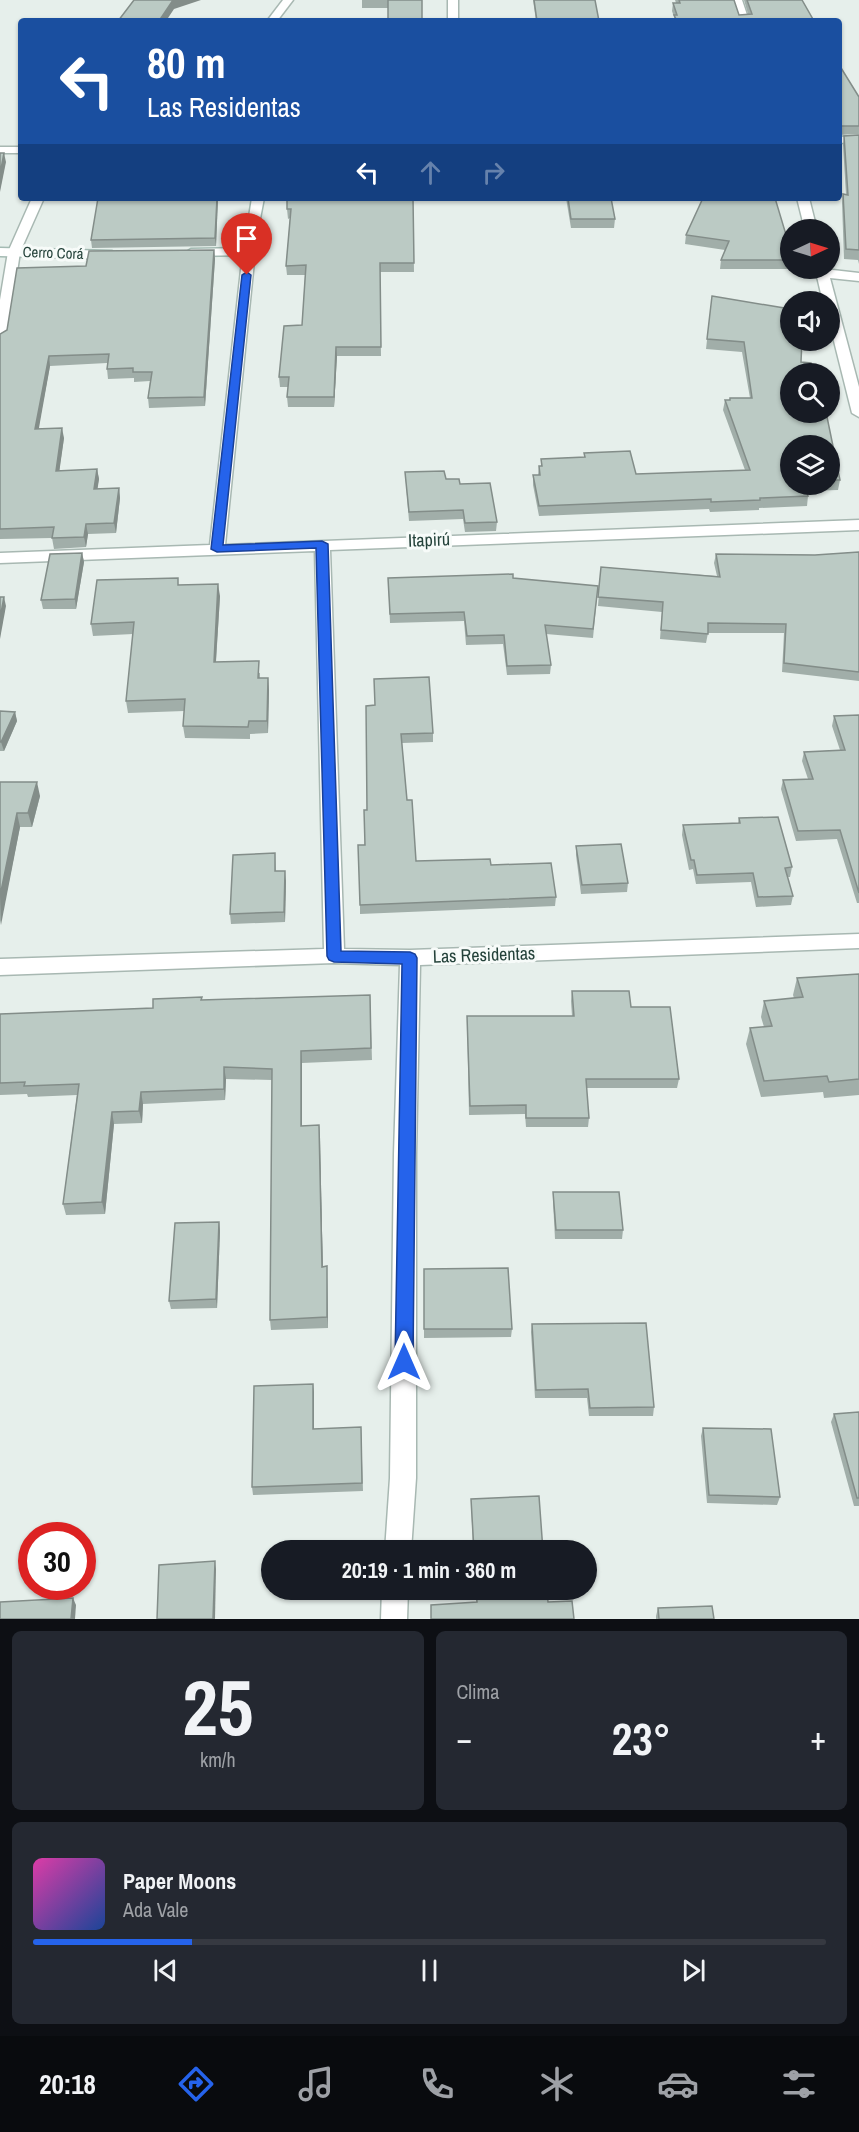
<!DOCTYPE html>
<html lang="es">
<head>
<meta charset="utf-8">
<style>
  body { margin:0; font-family:"Archivo Narrow",sans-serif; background:#242831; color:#f1f3f6; height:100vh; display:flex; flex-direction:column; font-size:22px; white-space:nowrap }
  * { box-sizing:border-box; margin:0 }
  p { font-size:20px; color:#9ea1a6 }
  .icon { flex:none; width:33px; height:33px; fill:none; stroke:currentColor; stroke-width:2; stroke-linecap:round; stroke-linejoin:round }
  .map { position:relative; height:1619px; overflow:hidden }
  .side { display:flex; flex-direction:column; gap:12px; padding:12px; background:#0d0f14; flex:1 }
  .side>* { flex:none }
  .hud { position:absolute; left:18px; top:18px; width:824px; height:183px; border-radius:6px; box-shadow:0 2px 4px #0004; background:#1a4fa0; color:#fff; overflow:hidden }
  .needle { width:39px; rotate:86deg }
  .tools { position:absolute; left:780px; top:219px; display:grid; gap:12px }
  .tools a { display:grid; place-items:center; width:60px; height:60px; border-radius:50%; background:#171b24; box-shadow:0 2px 4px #0004; font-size:30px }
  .speed { position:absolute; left:18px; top:1522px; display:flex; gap:12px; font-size:30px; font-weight:700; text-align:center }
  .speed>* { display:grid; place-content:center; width:78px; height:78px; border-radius:50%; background:#171b24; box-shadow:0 2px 4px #0004; line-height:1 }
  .speed .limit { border:9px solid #d22; background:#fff; color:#111 }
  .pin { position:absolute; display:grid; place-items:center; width:51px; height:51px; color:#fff; margin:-62px -26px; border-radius:50% 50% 50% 0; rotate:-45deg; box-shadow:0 0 6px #0007 }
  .pin .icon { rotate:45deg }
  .me { position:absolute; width:66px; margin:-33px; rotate:0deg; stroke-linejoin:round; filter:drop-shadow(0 0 4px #0008) }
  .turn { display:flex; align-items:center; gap:21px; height:126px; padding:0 30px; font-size:27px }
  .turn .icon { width:78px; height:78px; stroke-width:2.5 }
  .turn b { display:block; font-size:42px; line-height:51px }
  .lanes { display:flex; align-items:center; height:57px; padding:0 30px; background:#0003; justify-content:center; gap:30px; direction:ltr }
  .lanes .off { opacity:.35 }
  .big { font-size:45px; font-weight:700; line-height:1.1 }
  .side .tile { flex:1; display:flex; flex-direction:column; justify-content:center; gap:9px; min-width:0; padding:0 21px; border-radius:9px; background:#242831 }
  .side .dial { align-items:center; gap:0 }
  .dial b { font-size:78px; line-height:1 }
  .song { display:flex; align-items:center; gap:18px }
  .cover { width:72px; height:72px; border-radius:9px; background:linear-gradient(135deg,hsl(320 70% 55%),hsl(220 70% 35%)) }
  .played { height:6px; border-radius:3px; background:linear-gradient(90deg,#2563eb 20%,#363941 20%) }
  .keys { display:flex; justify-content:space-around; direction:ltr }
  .heat { display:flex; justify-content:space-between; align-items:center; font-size:33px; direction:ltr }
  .side .tiles { flex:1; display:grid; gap:12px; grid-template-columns:1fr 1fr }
  .tile:last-child { grid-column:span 2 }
  .trip { position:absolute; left:261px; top:1540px; width:336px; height:60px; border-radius:30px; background:#171b24; box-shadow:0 2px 4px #0004; font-weight:700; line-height:60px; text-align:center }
  .dock { display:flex; height:96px; justify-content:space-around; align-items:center; background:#090b0e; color:#9ea1a6 }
  .dock .icon { width:42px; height:42px }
  .dock .current { color:#2563eb }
  .dock b { font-size:27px; color:#f1f3f6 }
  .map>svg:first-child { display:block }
</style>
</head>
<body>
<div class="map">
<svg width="859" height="1619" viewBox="0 0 859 1619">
  <rect width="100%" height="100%" fill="#e6efeb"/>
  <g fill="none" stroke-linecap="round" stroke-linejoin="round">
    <!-- street casing -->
    <g stroke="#a8b8b2" stroke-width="3">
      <g id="street">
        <path d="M283,0h10l-16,21h-10z"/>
        <rect x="448" y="0" width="10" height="21"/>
        <path d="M732,0h10l7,21h-10z"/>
        <rect x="0" y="147" width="21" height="6"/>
        <path d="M32,198h12l-24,54 -13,87 -7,4v-43l8,-48z"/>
        <path d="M797,198h12l8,32h-12z"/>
        <path d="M249,248l6,4 -30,293 634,-25v10l-529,20 14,399 66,1 449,-16v14l-439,17 -4,189v324l-5,73h-26l5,-73 4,-324 6,-189 -66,-2 -334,12v-16l324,-10 -9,-398 -315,12v-10l210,-8 33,-293z"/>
        <path d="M815,268l44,5v8l-29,-3 29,109v30l-7,-4 -22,-88v-23h-7z"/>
        <path d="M382,1590h26l-1,29h-26z"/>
      </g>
    </g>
    <!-- secondary casing -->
    <g stroke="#a4bbb3" stroke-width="3">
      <g id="secondary">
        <path d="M859,136v6l-21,1v-6z"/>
        <path d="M252,198h12l-11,57 -66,1 -2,-3 6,-4 53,-1z"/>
        <path d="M0,248l112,3 6,4 -6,4 -112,-3z"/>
      </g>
    </g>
    <!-- street -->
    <use href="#street" fill="#fff" fill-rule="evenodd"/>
    <!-- secondary -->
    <use href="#secondary" fill="#fff" fill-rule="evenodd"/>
  </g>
  <!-- wall -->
  <g fill="#a1aea9" fill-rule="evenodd">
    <path d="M362,0h60l-34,8h-26z"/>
    <path d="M533,0h62l4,21h-63z"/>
    <path d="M675,0h59l5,15 9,-1 -4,-14h58l12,21h-140v-4l-2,-6 1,-8h3z"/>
    <path d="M838,63l21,34v37l-21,1z"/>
    <path d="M859,135v129l-1,-4 -14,-1 -2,-56 1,-9 3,1 -3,-50 1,-9z"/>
    <path d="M98,198h120l-2,48 -124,2 -1,-8z"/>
    <path d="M413,198l1,74h-34l1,84h-44l-3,51h-46l-1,-10 1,-10h-8l-1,-10 23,-52 3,-50h-18l-1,-9 4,-48 -2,1 -1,-10z"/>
    <path d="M566,198h45l4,21 -1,9h-43z"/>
    <path d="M686,235l104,13v20h3v1h-73l1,-9 4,-10 -40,-6z"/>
    <path d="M214,250l1,9 -10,147 -56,2 -1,-10 2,-17 -16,1v-4l-26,1 -1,-10v-6l-57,3 -12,63 26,9 -5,33 38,-2 2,10 -2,10 22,-1 1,10 -4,35 -28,1 -2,13 -32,2 -2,-11 -52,1v-205l7,-4 79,-64z"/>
    <path d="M712,296l78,44 11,22 12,12 27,106 -2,10 -32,1 2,5 -1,10 -48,2v2l-49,2 -1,-3 -170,7 -6,-31v-10h5l1,-9h2v-7l43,-2v-4l52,21 109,-4 -22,-60 2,-10h5v-2h20l-8,-46 -36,-3zM830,446v38h-40z"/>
    <path d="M405,472l41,7 14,5 37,38 -1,9 -31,1 -2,-13 -54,2z"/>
    <path d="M859,552v129l-77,-9 2,-39h-76l-2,10 -46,-4 2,-27 -64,-6 3,-39 116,9 -3,-13 2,-9 99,1z"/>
    <path d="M82,553l2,9 -8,47h-33l-2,-9z"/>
    <path d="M388,578h125l85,8 -5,52 -47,-4 5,31 -1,9 -43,1 -4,-31 -37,1 -2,-24 -74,2z"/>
    <path d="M179,585l41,11 -4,66 44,11v5h8l1,12 -1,43 -18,1v5l-65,-1 -2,-12 1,-15 -56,2 -2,-12 7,-67 -40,2 -2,-12z"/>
    <path d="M375,705l58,28v9l-31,1 5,57 9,61 75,4 65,32 -1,9 -195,8v-9z"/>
    <path d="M0,711l15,1 2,9 -13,30h-4z"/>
    <path d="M859,715v188h-2l-20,-64 -41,2 -15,-52 2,-9 25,-1 -6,-18 2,-9 36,-2 -8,-24 2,-10z"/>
    <path d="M0,782l40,14 -8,31h-12l-20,98z"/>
    <path d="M739,818l53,49 -2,10h-3l6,19 -2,9 -35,2 -5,-25 -55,2 -3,-15 -4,1 -7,-35 1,-10 55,-2z"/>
    <path d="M576,846l52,37 -1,9 -46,2 -5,-39z"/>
    <path d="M275,853l1,18 10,10 -1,41 -54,2 -1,-10z"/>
    <path d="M859,974v121l-35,3 -1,-6 -62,5 -15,-53 4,-16 14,-1 -3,-10 3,-16 30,-3 -1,-3 4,-17z"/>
    <path d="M572,991l59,16 48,72 -2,9h-91l3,30 -1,9h-62l-1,-13 -56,1 -2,-99h105l-1,-15z"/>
    <path d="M370,995l2,65 -70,3v63l17,-1 4,142 4,-1 1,62 -57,2 -1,-10 2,-240 -46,-1 -1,21 -82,4 -1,19 -28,1 -9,90 -39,1 -3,-11 14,-109 -49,2 -1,-3 -27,1v-81l153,-6 49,-8z"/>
    <path d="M553,1192l70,38 -1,9h-67l-2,-38z"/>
    <path d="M219,1222l1,9 -3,77 -46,1 -2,-8z"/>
    <path d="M424,1269l88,60 -1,8 -87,1z"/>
    <path d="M532,1324l122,83 -1,9h-64l-2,-18h-52l-4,-66z"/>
    <path d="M314,1392v37l47,-2 2,64 -110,4 -1,-8z"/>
    <path d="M859,1412v94h-5l-23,-84 3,-8z"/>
    <path d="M703,1428l77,69 -3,8 -70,-2 -6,-67z"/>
    <path d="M471,1499l72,52h-70z"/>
    <path d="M658,1608l56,11h-58v-3z"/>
  </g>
  <!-- shaded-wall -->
  <g fill="#838d89">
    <path d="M173,0h28l-27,9 -8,12h-7z"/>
    <path d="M4,153l2,9 -6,30v-18z"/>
    <path d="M217,198h1l-2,48 -1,-8z"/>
    <path d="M214,250l1,9 -10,147 -1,-9z"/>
    <path d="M336,347l1,9 -3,51v-10z"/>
    <path d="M49,356l1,10 -13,73 -2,-10z"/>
    <path d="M62,428l2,10 -6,43 -2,-10z"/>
    <path d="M97,469l2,10 -3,20 -2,-10z"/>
    <path d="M119,488l1,10 -4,35 -2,-10z"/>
    <path d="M86,524l2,10 -2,13 -2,-10z"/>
    <path d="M82,553l2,9 -8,47 -1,-10z"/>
    <path d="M218,584l2,12 -5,79 -1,-13z"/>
    <path d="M4,597l2,9 -6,33v-21z"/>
    <path d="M268,678l1,12 -1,43 -1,-12z"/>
    <path d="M15,712l2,9 -13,30 -3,-9z"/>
    <path d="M37,782l3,14 -8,31 -4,-14z"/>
    <path d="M17,813l3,14 -19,98 -1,-29z"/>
    <path d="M285,871l1,10 -1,41 -1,-10z"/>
    <path d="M301,1051l1,12v74l-1,-11z"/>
    <path d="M224,1067l2,12 -1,21 -1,-11z"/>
    <path d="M141,1092l2,12 -1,19 -3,-12z"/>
    <path d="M112,1112l2,12 -9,90 -3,-12z"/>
    <path d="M319,1125l1,12 3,140 -1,-10z"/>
    <path d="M219,1222l1,9 -3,77 -1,-9z"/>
    <path d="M327,1266v11l1,51 -1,-11z"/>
    <path d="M313,1384l1,8v46l-1,-9z"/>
    <path d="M215,1561l1,8 -1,50h-2z"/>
    <path d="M73,1598l3,7 -1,14h-4z"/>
  </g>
  <!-- building -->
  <g fill="#bbcac4" stroke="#838d89" stroke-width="1.5">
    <path d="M134,0h39l-14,21h-41z"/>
    <rect x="388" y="0" width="34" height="21"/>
    <path d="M534,0h61l4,21h-62z"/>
    <path d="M679,0h55l5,15 13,-1 -5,-14h55l12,21h-137l-3,-6h3l-4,-12h7z"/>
    <path d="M838,63l21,34v29h-21z"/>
    <path d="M859,135v115l-13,-1 -3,-55 5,1 -4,-59z"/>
    <path d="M0,153h4l-4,21z"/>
    <path d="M98,198h119l-2,40 -124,2z"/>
    <path d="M287,198h126l1,65h-34l1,84h-45l-2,50h-47l2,-20h-10l5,-51 18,-1 4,-60 -20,1 5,-57h-4z"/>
    <path d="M568,198h43l4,21h-44z"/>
    <path d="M703,198h72l15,50v12h-69l8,-19 -43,-6z"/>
    <path d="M214,250l-10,147 -56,1 4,-26h-19v-4l-26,1 2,-15 -60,2 -14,73 27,-1 -6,43 41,-2 -3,20 25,-1 -5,35 -28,1 -2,13 -32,1 2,-11 -54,2v-195l7,-4 10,-62 69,-2 3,-15z"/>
    <path d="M712,296l78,13v31h12l-1,22 10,1 2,11h-23v38h36l14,68h-10v-34h-40v38h14l4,12 -48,2v2l-49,2v-3l-172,7 -6,-31h7l-1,-9h3l-1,-7 44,-2 -1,-4 46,-2 6,23 114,-4 -25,-70h5v-2h22l-8,-56 -37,-3z"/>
    <path d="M444,471l2,8h13l1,5 30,-1 7,39 -32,1 -2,-13 -54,2 -4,-40z"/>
    <path d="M859,552v120l-75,-9 2,-39 -78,-1v11l-47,-4 2,-28 -65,-5 3,-30 119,10 -4,-23 99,1z"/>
    <path d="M82,553l-7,46 -34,1 9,-46z"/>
    <path d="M513,574v4l85,8 -5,43 -48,-4 6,40 -44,1 -3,-31 -37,1 -3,-24 -74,2 -2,-36z"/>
    <path d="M178,578v7l40,-1 -4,78 45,-1 -1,17h10l-1,43h-18l-1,6 -65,-1 2,-27 -59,2 8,-79 -43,2 6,-44z"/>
    <path d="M0,597h4l-4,21z"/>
    <path d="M429,677l4,56 -32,1 6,66h5l4,61 74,-2 1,6 60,-2 5,34 -196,8 -2,-60h7l-1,-35h3l-1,-104 9,-1 -1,-26z"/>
    <path d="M0,711l15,1 -14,30h-1z"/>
    <path d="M859,715v178l-19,-63 -42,1 -15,-51 30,-1 -9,-27 41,-2 -11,-34z"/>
    <path d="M0,782h37l-9,31h-11l-17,83z"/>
    <path d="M778,817l14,50 -7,1 8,28 -35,1 -5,-24 -56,2 -3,-15h-3l-8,-35 57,-2 -1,-5z"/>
    <path d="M621,844l7,39 -46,2 -6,-39z"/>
    <path d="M275,853v18h10l-1,41 -54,2 3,-59z"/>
    <path d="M859,974v105l-30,3 -2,-6 -63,5 -14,-53 22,-2 -8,-25 39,-4 -6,-19z"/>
    <path d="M572,991h57l2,16h39l9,72h-93l3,39h-63v-13l-56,1 -3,-90h107z"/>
    <path d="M370,995l1,53 -70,3v75l18,-1 3,142 5,-1v51l-57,3 2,-251 -48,-2v22l-83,3 -2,19 -27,1 -10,90 -39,2 16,-120 -55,2 1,-4 -25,1v-69l153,-6v-9l49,-2 -1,3z"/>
    <path d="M553,1192h66l4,38h-67z"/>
    <path d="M219,1222l-3,77 -47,2 6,-78z"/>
    <path d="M508,1268l4,61h-88v-60z"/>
    <path d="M646,1323l8,84 -64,1 -2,-19 -52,1 -4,-66z"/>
    <path d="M313,1384v45l48,-2 1,56 -110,4 2,-101z"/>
    <path d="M859,1412v86h-2l-23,-84z"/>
    <path d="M703,1428l68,1 9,68 -71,-2z"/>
    <path d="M539,1496l4,55h-69l-3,-52z"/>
    <path d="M215,1561l-2,58h-56l2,-54z"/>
    <path d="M476,1590h71l1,12 24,-1 2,18h-143v-14l46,-3z"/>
    <path d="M73,1598l-2,21h-71v-17z"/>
    <path d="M712,1606l2,13h-55l-1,-11z"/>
  </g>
  <!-- route -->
  <path fill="#2563eb" stroke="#184099" stroke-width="1.5" d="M247,272l4,3 -28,270 99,-4 6,3 13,407 69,1 5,2 2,4 -4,404 -3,6 -6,3 -7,-3 -2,-6 7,-398 -68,-2 -5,-2 -2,-4 -11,-408 -99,4 -6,-3 31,-274z"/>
  <g text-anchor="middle" stroke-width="6" stroke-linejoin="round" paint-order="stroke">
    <!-- far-street labels -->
    <g font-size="15" fill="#24423a" stroke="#f7fbf9">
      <text transform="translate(53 253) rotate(2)" y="5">Cerro Corá</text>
    </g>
    <!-- street labels -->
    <g font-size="18" fill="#24423a" stroke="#f7fbf9">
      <text transform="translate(429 540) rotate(-2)" y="6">Itapirú</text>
      <text transform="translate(484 955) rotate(-2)" y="6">Las Residentas</text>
    </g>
  </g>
</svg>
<div class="tools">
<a><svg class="needle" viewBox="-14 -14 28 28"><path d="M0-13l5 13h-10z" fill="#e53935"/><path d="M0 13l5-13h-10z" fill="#9ea1a6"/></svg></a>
<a><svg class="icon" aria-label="sound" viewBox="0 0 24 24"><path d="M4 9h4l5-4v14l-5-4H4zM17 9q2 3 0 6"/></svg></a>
<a><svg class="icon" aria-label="search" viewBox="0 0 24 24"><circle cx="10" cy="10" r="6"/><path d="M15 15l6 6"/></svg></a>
<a><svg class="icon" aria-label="layers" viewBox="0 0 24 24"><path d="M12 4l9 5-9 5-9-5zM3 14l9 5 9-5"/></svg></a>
</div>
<div class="speed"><div class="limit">30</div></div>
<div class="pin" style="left:247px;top:275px;background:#d93025"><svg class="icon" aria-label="arrive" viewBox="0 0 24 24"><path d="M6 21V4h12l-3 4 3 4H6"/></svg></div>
<svg class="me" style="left:404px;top:1362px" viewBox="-20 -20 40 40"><path d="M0-17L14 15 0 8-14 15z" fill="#2563eb" stroke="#fff" stroke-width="4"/></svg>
<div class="trip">20:19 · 1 min · 360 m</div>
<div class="hud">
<div class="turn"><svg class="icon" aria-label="left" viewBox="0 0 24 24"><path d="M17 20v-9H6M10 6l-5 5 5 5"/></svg><div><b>80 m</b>Las Residentas</div></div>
<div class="lanes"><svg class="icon" aria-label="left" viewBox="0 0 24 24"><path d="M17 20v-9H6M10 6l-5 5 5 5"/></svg><svg class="icon off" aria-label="ahead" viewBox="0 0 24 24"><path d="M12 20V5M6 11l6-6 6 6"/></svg><svg class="icon off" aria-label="right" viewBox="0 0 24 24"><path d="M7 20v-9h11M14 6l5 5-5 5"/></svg></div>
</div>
</div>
<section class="side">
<div class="tiles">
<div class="tile dial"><b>25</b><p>km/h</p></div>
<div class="tile"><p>Clima</p>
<div class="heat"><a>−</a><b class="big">23°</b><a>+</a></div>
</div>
<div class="tile">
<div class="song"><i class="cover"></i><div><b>Paper Moons</b><p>Ada Vale</p></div></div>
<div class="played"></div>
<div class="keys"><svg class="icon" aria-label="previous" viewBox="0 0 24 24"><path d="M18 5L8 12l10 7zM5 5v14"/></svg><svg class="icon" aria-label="pause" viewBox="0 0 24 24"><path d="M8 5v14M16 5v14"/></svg><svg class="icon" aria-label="next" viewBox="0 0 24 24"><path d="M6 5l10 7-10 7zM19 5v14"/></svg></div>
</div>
</div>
</section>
<nav class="dock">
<b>20:18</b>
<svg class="icon current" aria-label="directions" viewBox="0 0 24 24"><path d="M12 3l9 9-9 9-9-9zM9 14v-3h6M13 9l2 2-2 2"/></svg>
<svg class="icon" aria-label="music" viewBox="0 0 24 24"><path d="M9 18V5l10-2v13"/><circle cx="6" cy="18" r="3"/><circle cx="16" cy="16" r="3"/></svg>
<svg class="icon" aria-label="phone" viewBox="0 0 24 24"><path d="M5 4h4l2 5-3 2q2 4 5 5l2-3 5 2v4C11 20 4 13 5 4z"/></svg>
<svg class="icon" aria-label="climate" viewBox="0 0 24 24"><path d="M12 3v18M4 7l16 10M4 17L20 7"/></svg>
<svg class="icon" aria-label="car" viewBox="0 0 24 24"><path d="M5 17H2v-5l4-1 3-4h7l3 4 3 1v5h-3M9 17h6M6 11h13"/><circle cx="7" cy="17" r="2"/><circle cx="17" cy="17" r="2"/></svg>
<svg class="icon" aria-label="filters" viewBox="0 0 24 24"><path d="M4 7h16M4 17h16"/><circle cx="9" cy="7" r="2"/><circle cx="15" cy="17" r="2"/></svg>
</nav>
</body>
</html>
